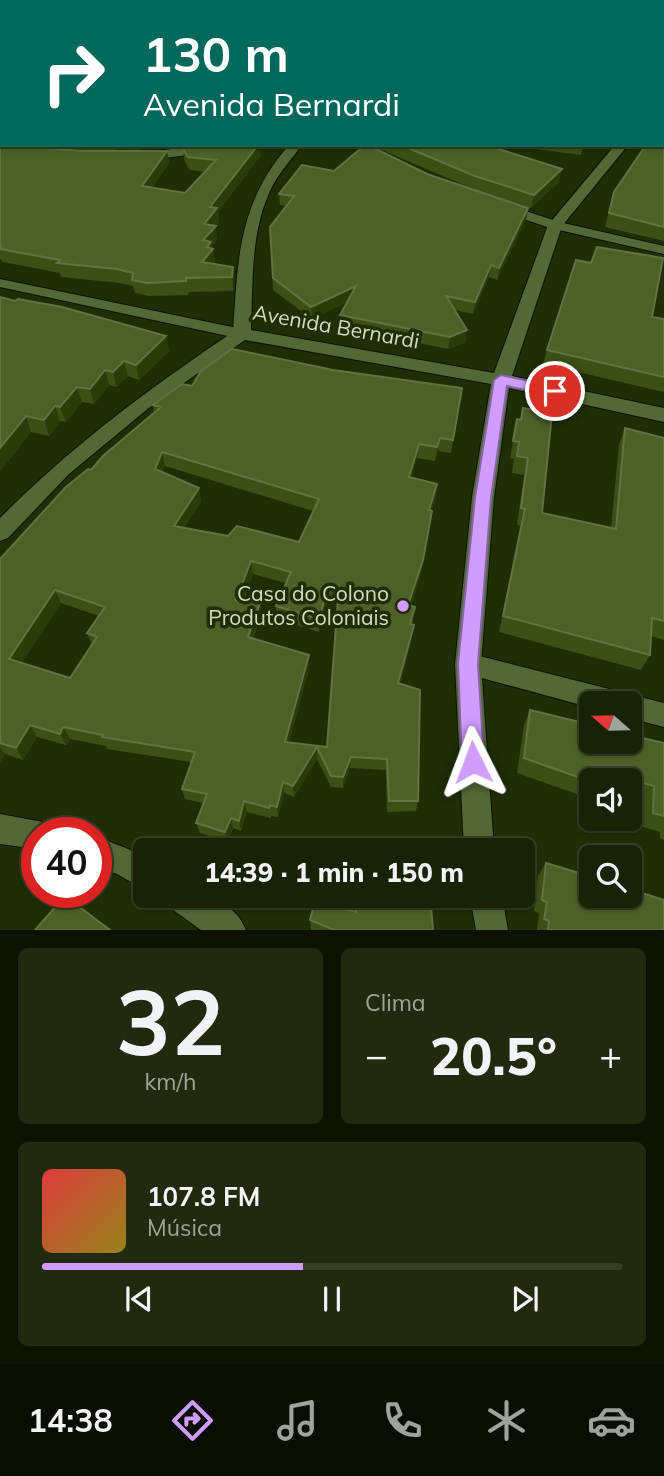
<!DOCTYPE html>
<html lang="pt">
<head>
<meta charset="utf-8">
<style>
  body { margin:0; font-family:Mulish,sans-serif; background:#212a0e; color:#f1f3f6; height:100vh; display:flex; flex-direction:column; font-size:26px; white-space:nowrap }
  * { box-sizing:border-box; margin:0 }
  p { font-size:23px; color:#9fa49a }
  .icon { flex:none; width:38px; height:38px; fill:none; stroke:currentColor; stroke-width:2; stroke-linecap:round; stroke-linejoin:round }
  .map { position:relative; height:930px; overflow:hidden }
  .drawer { display:flex; flex-direction:column; gap:18px; padding:18px; background:#0d1302; flex:1 }
  .drawer>* { flex:none }
  .banner { position:absolute; left:0px; top:0px; width:665px; height:147px; box-shadow:0 2px 5px #0004,0 0 0 2px #363f26; background:#00695c; color:#fff; overflow:hidden }
  .needle { width:46px; rotate:290deg }
  .controls { position:absolute; left:579px; top:691px; display:grid; gap:14px }
  .controls a { display:grid; place-items:center; width:63px; height:63px; border-radius:10px; background:#182204; box-shadow:0 2px 5px #0004,0 0 0 2px #363f26; font-size:35px }
  .speed { position:absolute; left:21px; top:817px; display:flex; gap:14px; font-size:35px; font-weight:700; text-align:center }
  .speed>* { display:grid; place-content:center; width:91px; height:91px; border-radius:50%; background:#182204; box-shadow:0 2px 5px #0004,0 0 0 2px #363f26; line-height:1 }
  .speed .limit { border:10px solid #d22; background:#fff; color:#111 }
  .pin { position:absolute; display:grid; place-items:center; width:60px; height:60px; color:#fff; margin:-30px; border:4px solid #fff; border-radius:50%; box-shadow:0 2px 7px #0007 }
  .me { position:absolute; width:77px; margin:-38px; rotate:357deg; stroke-linejoin:round; filter:drop-shadow(0 0 5px #0008) }
  .turn { display:flex; align-items:center; gap:24px; height:147px; padding:0 28px; font-size:32px }
  .turn .icon { width:91px; height:91px; stroke-width:2.5 }
  .turn b { display:block; font-size:49px; line-height:60px }
  .big { font-size:52px; font-weight:800; line-height:1.1 }
  .drawer .widget { flex:1; display:flex; flex-direction:column; justify-content:center; gap:10px; min-width:0; padding:0 24px; border-radius:10px; background:#212a0e }
  .drawer .dial { align-items:center; gap:0 }
  .dial b { font-size:91px; line-height:1 }
  .song { display:flex; align-items:center; gap:21px }
  .cover { width:84px; height:84px; border-radius:10px; background:linear-gradient(135deg,hsl(0 70% 55%),hsl(50 70% 35%)) }
  .played { height:7px; border-radius:4px; background:linear-gradient(90deg,#d09dff 45%,#363f26 45%) }
  .keys { display:flex; justify-content:space-around; direction:ltr }
  .heat { display:flex; justify-content:space-between; align-items:center; font-size:38px; direction:ltr }
  .drawer .tiles { flex:1; display:grid; gap:18px; grid-template-columns:1fr 1fr }
  .widget:last-child { grid-column:span 2 }
  .trip { position:absolute; left:133px; top:838px; width:402px; height:70px; border-radius:10px; background:#182204; box-shadow:0 2px 5px #0004,0 0 0 2px #363f26; font-weight:800; line-height:70px; text-align:center }
  .tabs { display:flex; height:112px; justify-content:space-around; align-items:center; background:#0a0e02; color:#9fa49a }
  .tabs .icon { width:49px; height:49px }
  .tabs .active { color:#d09dff }
  .tabs b { font-size:32px; color:#f1f3f6 }
  .map>svg:first-child { display:block }
</style>
</head>
<body>
<div class="map">
<svg width="664" height="930" viewBox="0 0 664 930">
  <rect width="100%" height="100%" fill="#202e06"/>
  <g fill="none" stroke-linecap="round" stroke-linejoin="round">
    <!-- minor casing -->
    <g stroke="#0b1400" stroke-width="2">
      <g id="minor">
        <path d="M184,0h10l-11,2z"/>
        <path d="M363,0h8l-9,2z"/>
        <path d="M504,0h8l-9,2z"/>
        <rect x="663" y="74" width="1" height="6"/>
        <path d="M502,203l57,19 105,24v8l-114,-26 -53,-18v-6z"/>
        <path d="M0,279l242,50 8,5 -8,5 -242,-52z"/>
        <path d="M468,653l196,50v24l-34,-9v-14h-38v4l-132,-36 -4,-8 4,-8z"/>
      </g>
    </g>
    <!-- tertiary casing -->
    <g stroke="#0b1400" stroke-width="2">
      <g id="tertiary">
        <path d="M69,0h11l-12,2z"/>
        <path d="M289,145h13c-10,14 -21,25 -29,40 -23,43 -20,98 -22,145l243,43 54,-148 67,-80h13l-66,81 -50,150 152,32v14l-155,-34 -15,109 -13,167 13,186h-30l-9,-186 17,-167 19,-113 -246,-44 -95,67 -81,67 -61,64 -8,3v-23c74,-74 147,-128 233,-186 5,-73 5,-129 56,-187z"/>
        <path d="M0,814l48,9 4,10h-15v16l-37,-5z"/>
        <path d="M96,836l49,20v34l-28,-16 -21,-7z"/>
        <path d="M164,896c32,0 68,-1 82,34h-45l-32,-23z"/>
        <path d="M470,896h32l6,34h-32z"/>
      </g>
    </g>
    <!-- secondary casing -->
    <g stroke="#0b1400" stroke-width="2">
      <g id="secondary">
        <path d="M202,145h37l-6,4 -91,12 -7,-4 7,-4z"/>
        <path d="M288,145h13v2l-6,4z"/>
      </g>
    </g>
    <!-- minor -->
    <use href="#minor" fill="#546835" fill-rule="evenodd"/>
    <!-- tertiary -->
    <use href="#tertiary" fill="#546835" fill-rule="evenodd"/>
    <!-- secondary -->
    <use href="#secondary" fill="#546835" fill-rule="evenodd"/>
  </g>
  <!-- wall -->
  <g fill="#3c5016" fill-rule="evenodd">
    <path d="M0,0l2,2v143h181l-59,6h43l2,12 -17,25 33,5 20,-21 -15,-2 -5,-8 -2,-13 78,6 -43,57 1,10 -4,4 2,14 -5,6 3,16 -2,2 20,3 1,14 -1,10 -44,1 -1,3 -39,1 -14,-3 -2,-7 -13,-3 -59,-6 -1,-4 -57,-11 -2,-3h-1v-114l84,6h21l-105,-6z"/>
    <path d="M576,0h88v10l-1,-8h-71z"/>
    <path d="M664,125v116l-59,-14 9,-35z"/>
    <path d="M375,145h111l73,37 -28,26 -58,-19 -98,-42z"/>
    <path d="M505,145h78l-2,10z"/>
    <path d="M334,171l93,3 101,34 -2,11 -29,61 -8,-3 -16,37 -18,-4 11,32 -18,7 -108,-22v-12l7,-13 -35,17 -39,-29 -3,-63 17,-21 -7,-1 -1,-11z"/>
    <path d="M0,297l169,54 -30,29 -11,-4 -12,11 -7,-2 -15,19 -12,-2 -16,20 -6,-1 -11,15 -18,-4 -31,39z"/>
    <path d="M652,317l12,2v73l-121,-28 4,-14z"/>
    <path d="M333,370l129,18 -11,65 -13,-2 -3,10 -18,-3 -6,20 26,6 -1,13 -5,14 -10,62 -10,33 2,14 -1,4v14l-12,46 18,117 -2,10 -29,1 -1,-42 -36,-2 -7,20 -12,-1 -14,-28 -23,38 -10,-4 -6,24 -7,-1v2l-24,-6 -6,19 -8,-3 -5,14 -28,-9 -4,-10 7,-20 -18,-4 -3,-10 9,-27 -84,-13 -1,-3 -36,-7 -4,6 -29,-8 -14,23 -18,-6 -5,9v-204l91,-89 63,-57 -1,-8 39,-19zM165,466l148,45 -14,31 -71,-6 -44,-8 17,-26 -2,-14 -37,-16zM253,574l33,9 -10,23 1,13 42,13 10,-35 9,2 -11,148 -38,-4 20,-75v-13l-56,-16 8,-23 -1,-13 -17,-2zM61,603l38,13 -12,17 5,12 -22,33 -49,-15z"/>
    <path d="M523,408l19,105 69,14 8,-82 6,-17 39,10v202l-13,-4 -1,19 -9,15 -142,-38 21,-106 -3,-1 7,-50 -12,-2 2,-14 -4,-1 7,-39 3,1z"/>
    <path d="M530,710l134,33v97l-4,-2v-6l-17,-5 1,-27 -14,-4v-16h-38v6l-7,11 -68,-24 7,-48z"/>
    <path d="M546,863l118,67h-127l2,-17 -5,-2 4,-35z"/>
    <path d="M355,896h75l3,34h-122l-1,-10 45,-9z"/>
  </g>
  <!-- shaded-wall -->
  <g fill="#2a3c08">
    <path d="M30,0h22l-3,2h-23z"/>
    <path d="M156,0h16l-3,2h-15z"/>
    <path d="M116,145h67l-66,6z"/>
    <path d="M258,145h2l1,10 -43,57 1,10 -13,16 -2,-14 6,-17z"/>
    <path d="M167,151l2,12 -25,36 -2,-13z"/>
    <path d="M562,169l-3,13 -28,26 3,-13z"/>
    <path d="M528,208l-2,11 -29,61 2,-12z"/>
    <path d="M216,226l1,14 -5,6v4l1,-1 2,13 -11,14 -2,-14 1,-22z"/>
    <path d="M491,265l-2,12 -16,37 2,-12z"/>
    <path d="M233,267l1,14 -1,10 -1,-14z"/>
    <path d="M356,286l-1,12 -43,21 -1,-12z"/>
    <path d="M467,330l-1,12 -18,7 2,-12z"/>
    <path d="M166,336l3,15 -30,29 -3,-15z"/>
    <path d="M124,361l4,15 -12,11 -3,-15z"/>
    <path d="M105,370l4,15 -15,19 -4,-15z"/>
    <path d="M77,387l5,15 -16,20 -6,-15z"/>
    <path d="M55,406l5,15 -11,15 -5,-16z"/>
    <path d="M26,416l5,16 -31,39v-23z"/>
    <path d="M440,438l-2,13 -3,10 2,-14z"/>
    <path d="M419,444l-2,14 -9,33 1,-14z"/>
    <path d="M162,452l3,14 -6,16 -4,-13z"/>
    <path d="M437,484l-1,13 -9,27 2,-14z"/>
    <path d="M199,488l2,14 -24,38 -3,-14z"/>
    <path d="M430,525l-9,48 -14,45 1,-13z"/>
    <path d="M251,561l2,13 -15,39 -2,-13z"/>
    <path d="M329,584v13l-10,35v-13z"/>
    <path d="M55,590l6,13 -45,68 -7,-12z"/>
    <path d="M260,603l1,13 -12,33 -1,-12z"/>
    <path d="M414,625l-2,13 -15,57 1,-12z"/>
    <path d="M309,655v13l-23,86 -1,-12z"/>
    <path d="M30,725l7,12 -14,23 -7,-12z"/>
    <path d="M63,727l7,12 -4,6 -6,-11z"/>
    <path d="M0,747l5,7 -5,9z"/>
    <path d="M317,747v12l-23,38 -1,-11z"/>
    <path d="M351,757l-1,11 -7,20v-11z"/>
    <path d="M283,782l1,11 -6,24 -1,-10z"/>
    <path d="M244,801l3,11 -6,19 -2,-10z"/>
    <path d="M231,818l2,10 -5,14 -3,-10z"/>
  </g>
  <!-- building -->
  <g fill="#4c6028" stroke="#617340" stroke-width="2" fill-rule="evenodd">
    <path d="M0,0h30l-4,2h-24v131h-2v-98l2,-5 -2,-1 1,-29z"/>
    <path d="M97,0h59l-2,2h-56z"/>
    <path d="M428,0h31l-2,2h-31z"/>
    <path d="M664,125v102l-55,-14 5,-21 32,-47h17z"/>
    <path d="M0,145l84,6h83l-25,35 43,7 31,-33 -28,-3 -5,-8 18,-4h57l-48,62 7,1 -13,16 12,2 -13,14 8,2 -4,5 6,2 -11,13 31,5 -1,10 -46,1v3l-39,2 -15,-3 1,-7 -16,-4 -60,-6 3,-3 -60,-11 1,-3h-1z"/>
    <path d="M365,145h3l59,29 101,34 -29,60 -8,-3 -16,37 -29,-6 21,34 -17,7 -110,-22 16,-29 -45,21 -38,-29 -3,-51 24,-31 -15,-2 23,-29 32,6z"/>
    <path d="M401,145h85l76,24 -28,26 -59,-19z"/>
    <path d="M597,247l66,11 -11,59 12,2v58l-117,-27 29,-90 15,3z"/>
    <path d="M0,297l15,4 3,-2 44,8 104,29 -30,29 -12,-4 -11,11 -8,-2 -15,19 -13,-2 -17,20 -5,-1 -11,14 -18,-4 -26,32z"/>
    <path d="M232,349l101,21 129,18 -9,52 -13,-2 -3,9 -18,-3 -10,33 28,7 -8,26 3,1 -9,49 -15,45 7,2 -5,17 4,1 -16,58 22,7 -2,111h-29l-2,-42 -36,-2 -8,20 -12,-1 -14,-29 -24,39 -10,-4 -6,25 -7,-2 -1,3 -25,-7 -5,20 -8,-3 -6,14 -29,-9 11,-29 -25,-5 13,-37 -93,-15 1,-2 -40,-8 -3,7 -30,-9 -14,23 -16,-5v-184l66,-72 22,-18 3,1 12,-14 58,-49 -8,-2 29,-21 10,2 9,-15zM162,452l157,47 -20,43 -62,-16 -9,10 -54,-10 25,-38 -44,-19zM251,561l40,11 -15,34 43,13 10,-35 10,2 -12,161 -42,-5 24,-87 -61,-18 12,-34 -24,-3zM55,590l50,17 -18,26 10,4 -27,41 -61,-19z"/>
    <path d="M523,408l29,5 -10,100 74,16 9,-101 39,10v183l-12,-3 -2,37 -147,-39 22,-107 -4,-1 7,-50 -11,-2 2,-14 -6,-1 4,-22 4,1z"/>
    <path d="M530,710l62,15v17h38v-7l34,8v73l-11,-3 1,-27 -59,-17 -1,11h-2v2l-68,-24z"/>
    <path d="M407,845l1,4 17,1h-35v-3z"/>
    <path d="M546,863l46,14v19h38v-7l34,11v30h-116l1,-9 -5,-2 3,-17 -5,-2z"/>
    <path d="M65,896l45,34h-75z"/>
    <path d="M356,896h74l3,34h-99l-24,-10 5,-20 41,12z"/>
  </g>
  <!-- route -->
  <path fill="#d09dff" stroke="#8766a6" stroke-width="2" d="M501,375l54,12 8,4 -8,5 -48,-10 -16,112 -13,166 6,98 -3,7 -8,4 -8,-4 -3,-7 -4,-98 17,-166 19,-118z"/>
  <!-- markers -->
  <circle fill="#d09dff" stroke="#202e06" stroke-width="2.5" cx="403" cy="606" r="7"/>
  <g text-anchor="middle" stroke-width="7" stroke-linejoin="round" paint-order="stroke">
    <!-- street labels -->
    <g font-size="21" fill="#d0dcc0" stroke="#202e06">
      <text transform="translate(336 327) rotate(10)" y="7">Avenida Bernardi</text>
    </g>
    <!-- poi labels -->
    <g font-size="21" fill="#d0dcc0" stroke="#202e06" text-anchor="end">
      <text x="389" y="601">Casa do Colono<tspan x="389" dy="24">Produtos Coloniais</tspan></text>
    </g>
  </g>
</svg>
<div class="controls">
<a><svg class="needle" viewBox="-14 -14 28 28"><path d="M0-13l5 13h-10z" fill="#e53935"/><path d="M0 13l5-13h-10z" fill="#9fa49a"/></svg></a>
<a><svg class="icon" aria-label="sound" viewBox="0 0 24 24"><path d="M4 9h4l5-4v14l-5-4H4zM17 9q2 3 0 6"/></svg></a>
<a><svg class="icon" aria-label="search" viewBox="0 0 24 24"><circle cx="10" cy="10" r="6"/><path d="M15 15l6 6"/></svg></a>
</div>
<div class="speed"><div class="limit">40</div></div>
<div class="pin" style="left:555px;top:391px;background:#d93025"><svg class="icon" aria-label="arrive" viewBox="0 0 24 24"><path d="M6 21V4h12l-3 4 3 4H6"/></svg></div>
<svg class="me" style="left:473px;top:762px" viewBox="-20 -20 40 40"><path d="M0-17L14 15 0 8-14 15z" fill="#d09dff" stroke="#fff" stroke-width="4"/></svg>
<div class="trip">14:39 · 1 min · 150 m</div>
<div class="banner">
<div class="turn"><svg class="icon" aria-label="right" viewBox="0 0 24 24"><path d="M7 20v-9h11M14 6l5 5-5 5"/></svg><div><b>130 m</b>Avenida Bernardi</div></div>
</div>
</div>
<section class="drawer">
<div class="tiles">
<div class="widget dial"><b>32</b><p>km/h</p></div>
<div class="widget"><p>Clima</p>
<div class="heat"><a>−</a><b class="big">20.5°</b><a>+</a></div>
</div>
<div class="widget">
<div class="song"><i class="cover"></i><div><b>107.8 FM</b><p>Música</p></div></div>
<div class="played"></div>
<div class="keys"><svg class="icon" aria-label="previous" viewBox="0 0 24 24"><path d="M18 5L8 12l10 7zM5 5v14"/></svg><svg class="icon" aria-label="pause" viewBox="0 0 24 24"><path d="M8 5v14M16 5v14"/></svg><svg class="icon" aria-label="next" viewBox="0 0 24 24"><path d="M6 5l10 7-10 7zM19 5v14"/></svg></div>
</div>
</div>
</section>
<nav class="tabs">
<b>14:38</b>
<svg class="icon active" aria-label="directions" viewBox="0 0 24 24"><path d="M12 3l9 9-9 9-9-9zM9 14v-3h6M13 9l2 2-2 2"/></svg>
<svg class="icon" aria-label="music" viewBox="0 0 24 24"><path d="M9 18V5l10-2v13"/><circle cx="6" cy="18" r="3"/><circle cx="16" cy="16" r="3"/></svg>
<svg class="icon" aria-label="phone" viewBox="0 0 24 24"><path d="M5 4h4l2 5-3 2q2 4 5 5l2-3 5 2v4C11 20 4 13 5 4z"/></svg>
<svg class="icon" aria-label="climate" viewBox="0 0 24 24"><path d="M12 3v18M4 7l16 10M4 17L20 7"/></svg>
<svg class="icon" aria-label="car" viewBox="0 0 24 24"><path d="M5 17H2v-5l4-1 3-4h7l3 4 3 1v5h-3M9 17h6M6 11h13"/><circle cx="7" cy="17" r="2"/><circle cx="17" cy="17" r="2"/></svg>
</nav>
</body>
</html>
